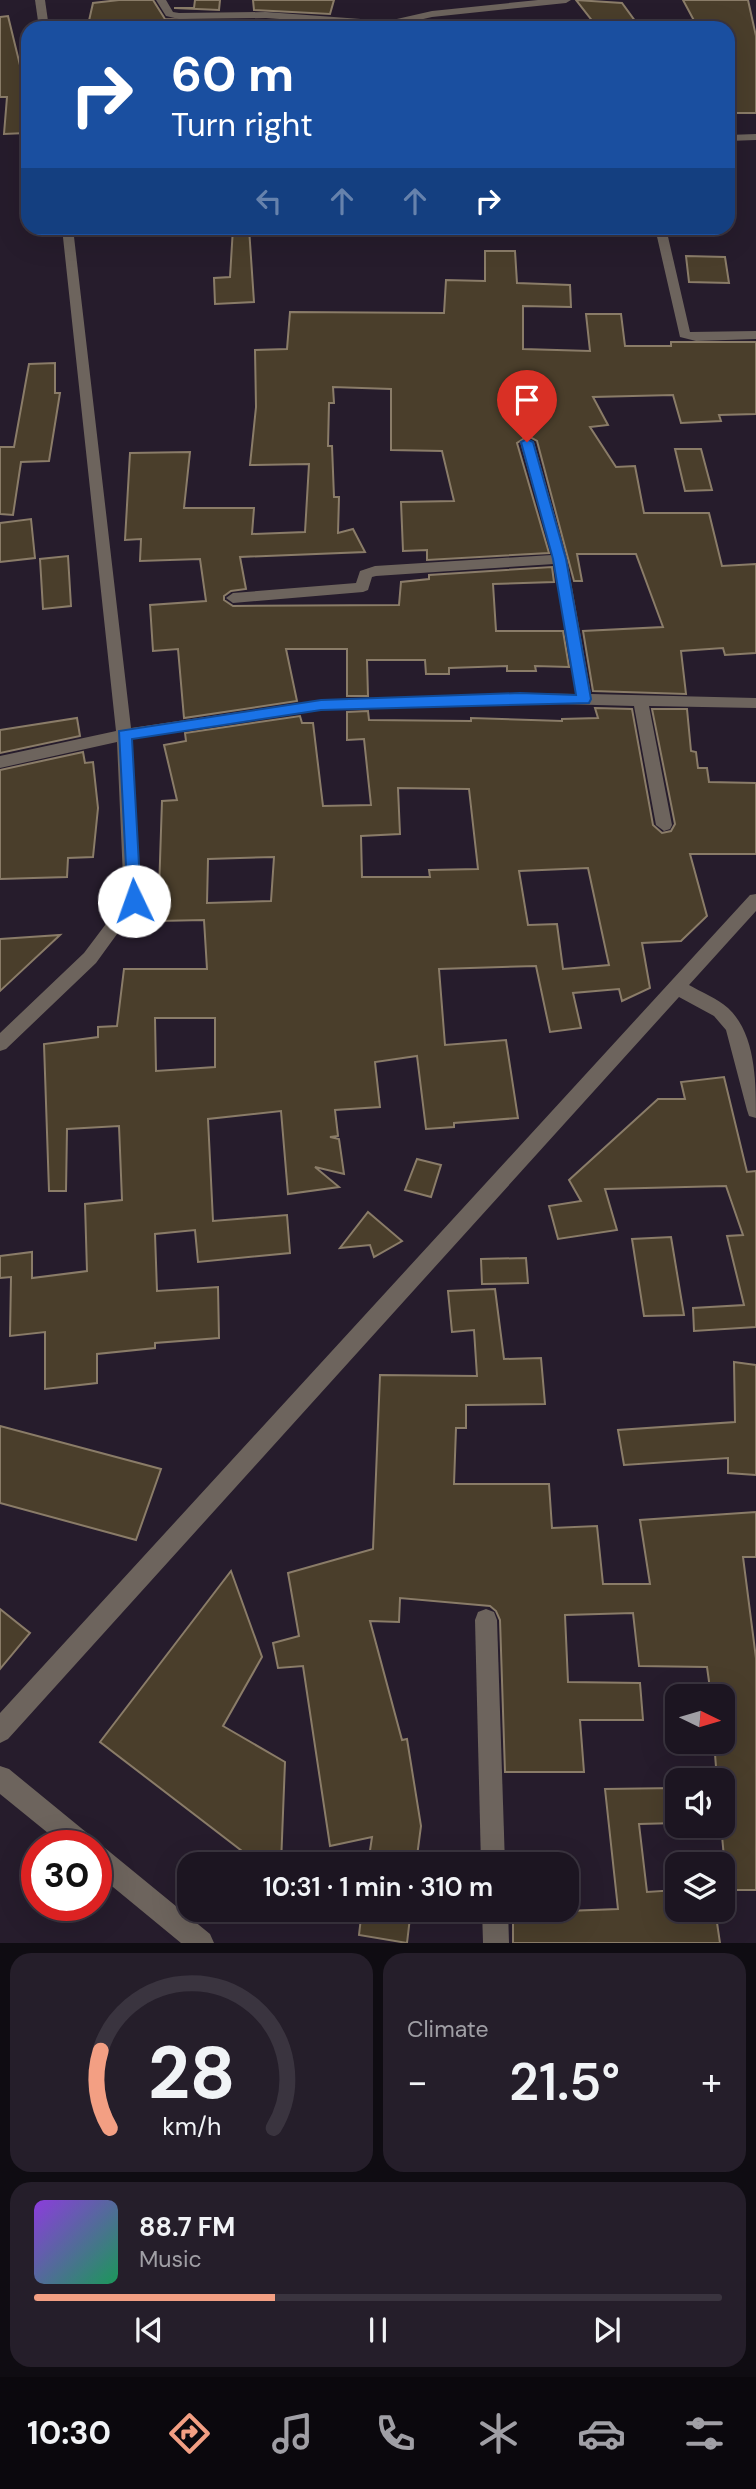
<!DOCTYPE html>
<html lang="en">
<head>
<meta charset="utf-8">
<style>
  body { margin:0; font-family:"DM Sans",sans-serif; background:#251e2a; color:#f1f3f6; height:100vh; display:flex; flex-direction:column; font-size:26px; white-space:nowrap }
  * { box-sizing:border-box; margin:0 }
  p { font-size:23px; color:#a09fa5 }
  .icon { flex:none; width:38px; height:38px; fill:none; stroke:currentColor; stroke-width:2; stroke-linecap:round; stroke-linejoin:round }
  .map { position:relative; height:1943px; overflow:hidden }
  .drawer { display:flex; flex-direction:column; gap:10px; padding:10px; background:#0f0c12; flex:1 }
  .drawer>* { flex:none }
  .guide { position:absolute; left:21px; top:21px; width:714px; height:214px; border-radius:21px; box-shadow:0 7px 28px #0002,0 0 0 2px #3a343f; background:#1a4fa0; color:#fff; overflow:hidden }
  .needle { width:46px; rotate:95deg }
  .controls { position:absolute; left:665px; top:1684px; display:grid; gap:14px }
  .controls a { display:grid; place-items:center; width:70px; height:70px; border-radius:14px; background:#1c1521; box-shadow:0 7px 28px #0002,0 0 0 2px #3a343f; font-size:35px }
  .speed { position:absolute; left:21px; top:1830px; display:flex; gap:14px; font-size:35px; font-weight:700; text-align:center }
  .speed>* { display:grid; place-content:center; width:91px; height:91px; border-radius:50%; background:#1c1521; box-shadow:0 7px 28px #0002,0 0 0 2px #3a343f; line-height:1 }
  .speed .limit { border:10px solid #d22; background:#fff; color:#111 }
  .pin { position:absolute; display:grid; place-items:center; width:60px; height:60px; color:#fff; margin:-72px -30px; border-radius:50% 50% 50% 0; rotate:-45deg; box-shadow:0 0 7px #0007 }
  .pin .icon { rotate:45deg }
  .me { position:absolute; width:77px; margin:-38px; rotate:357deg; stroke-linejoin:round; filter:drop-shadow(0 0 5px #0008) }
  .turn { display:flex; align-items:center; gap:24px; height:147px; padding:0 35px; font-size:32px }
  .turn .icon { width:91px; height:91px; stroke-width:2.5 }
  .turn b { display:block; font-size:49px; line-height:60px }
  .lanes { display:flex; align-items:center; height:66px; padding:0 35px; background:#0003; justify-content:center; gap:35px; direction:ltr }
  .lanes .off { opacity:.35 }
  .big { font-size:52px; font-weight:600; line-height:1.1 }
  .drawer .card { flex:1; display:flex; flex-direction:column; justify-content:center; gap:10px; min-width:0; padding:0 24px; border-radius:21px; background:#251e2a }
  .drawer .dial { align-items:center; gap:0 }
  .dial svg { height:182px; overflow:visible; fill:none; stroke:#3a343f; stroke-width:7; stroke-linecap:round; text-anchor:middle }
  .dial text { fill:#f1f3f6; stroke:none }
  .song { display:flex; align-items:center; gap:21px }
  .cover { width:84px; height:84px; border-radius:10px; background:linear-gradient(135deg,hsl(270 70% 55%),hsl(150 70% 35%)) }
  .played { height:7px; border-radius:4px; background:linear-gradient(90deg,#f39f83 35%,#3a343f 35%) }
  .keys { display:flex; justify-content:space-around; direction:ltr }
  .heat { display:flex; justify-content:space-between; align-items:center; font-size:38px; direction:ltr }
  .drawer .tiles { flex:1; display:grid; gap:10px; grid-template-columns:1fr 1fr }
  .card:last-child { grid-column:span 2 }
  .trip { position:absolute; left:177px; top:1852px; width:402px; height:70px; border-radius:21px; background:#1c1521; box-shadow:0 7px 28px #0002,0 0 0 2px #3a343f; font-weight:600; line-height:70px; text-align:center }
  .tabs { display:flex; height:112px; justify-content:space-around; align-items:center; background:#0b080d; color:#a09fa5 }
  .tabs .icon { width:49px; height:49px }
  .tabs .on { color:#f39f83 }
  .tabs b { font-size:32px; color:#f1f3f6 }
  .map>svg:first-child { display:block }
</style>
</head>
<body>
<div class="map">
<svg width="756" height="1943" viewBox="0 0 756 1943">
  <rect width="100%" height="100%" fill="#261c2c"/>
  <!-- building -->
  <g fill="#4a3e2b" stroke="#8a7c68" stroke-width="2" fill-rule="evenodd">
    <path d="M119,0h34l12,19 52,2 -1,7 -128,-3 5,-22z"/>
    <path d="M195,0h25l-1,10 -45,-2h20z"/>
    <path d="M253,0h81l-4,14 -76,-4z"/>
    <path d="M576,0l46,3 16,22 -35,3 -4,-5h-5z"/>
    <path d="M683,0h65l8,36v77h-28v-85h-30z"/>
    <path d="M8,16l20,82 -2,35 -22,1 3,-37h-7v-80z"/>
    <path d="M256,21h10l61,4 -1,3h-57l1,-3 -14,-1z"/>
    <path d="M233,228h16l5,74 -39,2 -1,-26 16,-1z"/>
    <path d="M485,251h30l2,32 53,2 1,22 -48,-1v43l67,2 -4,-37h35l4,32h46v-4h85v72l-37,1 2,6 -40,2 -8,-28 -80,2 15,28 -18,2 26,40 19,-1 9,47h65l13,53 34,-2v89l-31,2 -2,-7 -42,3 5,43 -93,-3 -10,-60 80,-4 -27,-73h-59l5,27h-8l-37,-140 -9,-5 -11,7 32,110 -122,7v-10l-24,1 -2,-49 53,-1 -12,-50 -51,-1v-61l-58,-2 1,16h-5l-1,43h4l2,51h5l-1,36 15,-4 12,23 -125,5 6,32 -15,2 -7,5v4l9,6 166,-1 2,-23 28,-3v-4l123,-8 2,15 -61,2 3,47h67l6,36 -34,-1 1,5h-29v-5l-58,2v6h-23l-1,-14h-58l1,36h-21v-47h-61l11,52 -113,17 -6,-69 -25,2 -3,-46 56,-4 -6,-42 -60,2 1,-22 -16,1 5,-87 60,-1 -6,56h70l-2,26 53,-2 4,-68 -59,1 6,-58 -1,-57 32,-1 3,-37 154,1 2,-33 39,1z"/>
    <path d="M686,256l39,1 4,26 -40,-1z"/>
    <path d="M55,363v30h5l-11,68 -28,1 -8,53 -13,-1v-67h14l15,-83z"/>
    <path d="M675,449h26l11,41 -27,1z"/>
    <path d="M31,519l4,39 -35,4v-39z"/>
    <path d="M68,556l3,50 -28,3 -3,-50z"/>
    <path d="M595,708l37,1 21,116 9,8 9,-2 4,-7 -23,-115h35l4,42 5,1 2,16h9l2,14 47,1v71h-66l17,62 -26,25 -39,2 8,45 -28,13 -3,-12 -46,4 8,35 -31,4 -14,-66 -97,3 6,76 61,-5 12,78 -64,5v4l-28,2 -9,-73 -42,6 5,45 -45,3 3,26 -8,1 9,2 5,35 -29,-7 24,20 -51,7 -7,-83 -73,8 5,102 74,-6 3,38 -92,9 -3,-32 -40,4 2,57 61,-4 1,51 -64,5v5l-58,6v29l-52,6v-57l-35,4 1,-59 -11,1v-22l32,-4v26l55,-7 -2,-67 37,-4 -3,-74 -52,3 -1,62h-17l-5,-147 54,-7v-10l19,-1 7,-57h83l-3,-49 -46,1 4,-120 15,-1 -13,-55 22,-4 -1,-8 115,-17 2,7h11l10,83 48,-1 -7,-66 -17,1v-28l21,-1 1,9 102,1v-3l91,3v-2l36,-1zM398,788l71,1 9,80 -49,1 1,7h-68l-1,-41 39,-2zM274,857l-3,44 -64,2 1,-44zM588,868l21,97 -46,4 -6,-45 -29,1 -9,-54zM155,1018h60v49l-59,4z"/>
    <path d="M77,718l3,18 -80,17v-23z"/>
    <path d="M83,752l2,11 8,-1 5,46 -5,49 -25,1 -1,19 -67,2v-109z"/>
    <path d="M60,935l-60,56v-52z"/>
    <path d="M724,1077l23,95 9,-1v156l-62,4 -1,-23 51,-3 -17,-69 16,-1 -17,-49 -121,3 12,41 -59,9 -9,-33 32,-5 -12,-21 89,-81h27l-4,-17z"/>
    <path d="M417,1159l24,6 -10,32 -26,-7z"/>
    <path d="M368,1212l34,29 -28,16 -4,-12 -30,3z"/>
    <path d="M671,1237l13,78 -40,1 -12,-77z"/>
    <path d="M526,1258l2,25 -46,1 -1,-25z"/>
    <path d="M495,1289l9,70 37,-1 4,46 -79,1v23h-10l-2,56h95l3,44 45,-2 6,58h47l-10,-64 116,-8v45h-13l13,101v232h-29l-6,-65 2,-45h-6l-3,-39h9v-45h-12l-4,-29 -68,-1 -6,-53 -68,2 3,67 72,1 3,37h-63l4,52h-79l-5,-152 -4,-9 -6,-5 -90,-8 -1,24 -29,-1 32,119 5,-1 14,87 -5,38h-48l4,-27 -42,9 -27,-180 -25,2 -5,-25 26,-7 -11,-63 85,-24 7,-174 97,1 -3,-46 -22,2 -4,-41z"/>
    <path d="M734,1362l22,3v110l-28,-2v-15l-104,7 -6,-35 117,-8z"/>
    <path d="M0,1426l161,43 -25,71 -136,-37z"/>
    <path d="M231,1571l31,86 -39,69 62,36 -4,102h-22l-159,-122z"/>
    <path d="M0,1609l30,24 -30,36z"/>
    <path d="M675,1788l2,35 -38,1 8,68 30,-2v19h38l5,34h-207v-30l105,-4 -13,-120z"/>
    <path d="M362,1909h49l-4,34 -48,-8z"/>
  </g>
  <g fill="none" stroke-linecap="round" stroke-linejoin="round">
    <!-- minor -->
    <g fill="#6d645d" fill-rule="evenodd">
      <path d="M35,0h10l4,28h-10z"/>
      <path d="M156,0h10l7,12 6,1 87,-1 122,9 44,-10 106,-11h33l-5,3 -134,14 -44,10 -122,-9 -87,1 -13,-3z"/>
      <path d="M756,134v6l-28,1v-6z"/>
      <path d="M62,228h11l58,500 190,-28 200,-7 55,1 -22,-130 -178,12 -4,1 -4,13 -5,2 -130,11 -7,-5 7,-5 123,-10 4,-12 15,-5 177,-11 -32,-113 7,-4 7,4 33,117 24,135 165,4v10l-107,-2 23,119 -2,4 -6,2 -8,-6 -22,-119 -113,-3 -200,7 -189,29 9,162 -45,62 -90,86 -6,2v-18l84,-80 40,-53 -7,-158 -117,26v-12l116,-25z"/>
      <path d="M655,228h11l24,104 66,-1v8l-60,2 -16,-4z"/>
      <path d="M756,894v17l-67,74c12,7 28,13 39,23 28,26 28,74 28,110l-7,-2 -2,-6 -21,-80 -12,-14 -35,-19 -671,742 -8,4v-30l750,-818z"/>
      <path d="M486,1609l8,3 3,8 8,244h-24l-6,-244 3,-8z"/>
      <path d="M0,1766l9,3 83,68 3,8 10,3 105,86 4,9h-33l-85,-70v-27h-32l-64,-52z"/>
      <path d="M482,1909h26l1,34h-26z"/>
    </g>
  </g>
  <!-- route -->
  <path fill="#1a73e8" stroke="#114b97" stroke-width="2" d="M527,439l6,3 33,117 25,140 -2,4 -268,7 -189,29 9,162 -7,6 -6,-2 -9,-174 202,-31 199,-7 56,2 -23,-136 -32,-117z"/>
</svg>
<div class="controls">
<a><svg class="needle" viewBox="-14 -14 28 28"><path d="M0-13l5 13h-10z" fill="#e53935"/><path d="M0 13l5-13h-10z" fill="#a09fa5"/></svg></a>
<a><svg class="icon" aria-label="sound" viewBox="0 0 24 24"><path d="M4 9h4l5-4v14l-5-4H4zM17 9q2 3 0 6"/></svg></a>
<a><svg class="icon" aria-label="layers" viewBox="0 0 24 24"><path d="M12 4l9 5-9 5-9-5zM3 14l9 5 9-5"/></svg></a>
</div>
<div class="speed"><div class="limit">30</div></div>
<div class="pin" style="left:527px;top:442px;background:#d93025"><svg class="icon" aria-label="arrive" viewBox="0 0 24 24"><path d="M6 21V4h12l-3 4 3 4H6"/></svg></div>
<svg class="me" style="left:134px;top:901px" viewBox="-20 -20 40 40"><circle r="19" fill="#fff"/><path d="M0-13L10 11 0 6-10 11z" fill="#1a73e8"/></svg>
<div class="trip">10:31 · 1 min · 310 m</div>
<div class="guide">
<div class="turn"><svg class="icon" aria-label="right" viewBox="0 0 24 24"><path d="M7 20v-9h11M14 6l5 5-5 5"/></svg><div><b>60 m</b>Turn right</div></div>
<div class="lanes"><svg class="icon off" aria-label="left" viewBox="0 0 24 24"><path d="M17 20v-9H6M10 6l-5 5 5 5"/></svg><svg class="icon off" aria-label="ahead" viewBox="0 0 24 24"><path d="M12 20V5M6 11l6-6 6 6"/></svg><svg class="icon off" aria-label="ahead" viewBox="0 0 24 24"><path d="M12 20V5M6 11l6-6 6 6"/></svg><svg class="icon" aria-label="right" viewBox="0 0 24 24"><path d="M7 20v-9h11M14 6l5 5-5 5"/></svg></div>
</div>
</div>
<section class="drawer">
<div class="tiles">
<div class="card dial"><svg viewBox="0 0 100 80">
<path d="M14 69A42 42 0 1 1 86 69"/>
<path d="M14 69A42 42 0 0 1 10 35" stroke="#f39f83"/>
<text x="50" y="56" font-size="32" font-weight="700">28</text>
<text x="50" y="72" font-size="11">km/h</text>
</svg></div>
<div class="card"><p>Climate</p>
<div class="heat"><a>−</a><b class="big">21.5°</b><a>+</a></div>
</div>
<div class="card">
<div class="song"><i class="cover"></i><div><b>88.7 FM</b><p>Music</p></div></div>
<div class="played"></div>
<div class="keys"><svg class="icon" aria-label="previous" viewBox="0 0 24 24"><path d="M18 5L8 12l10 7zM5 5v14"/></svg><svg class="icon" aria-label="pause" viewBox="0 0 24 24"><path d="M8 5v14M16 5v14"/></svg><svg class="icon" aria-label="next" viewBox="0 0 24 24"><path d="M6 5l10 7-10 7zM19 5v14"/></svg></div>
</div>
</div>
</section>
<nav class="tabs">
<b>10:30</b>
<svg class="icon on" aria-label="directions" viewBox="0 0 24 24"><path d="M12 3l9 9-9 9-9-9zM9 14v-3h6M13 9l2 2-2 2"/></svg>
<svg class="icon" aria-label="music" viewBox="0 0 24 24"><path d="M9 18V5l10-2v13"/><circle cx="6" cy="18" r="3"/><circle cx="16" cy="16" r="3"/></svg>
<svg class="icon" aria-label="phone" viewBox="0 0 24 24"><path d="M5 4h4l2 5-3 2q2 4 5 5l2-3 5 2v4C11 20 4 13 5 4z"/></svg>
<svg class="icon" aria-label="climate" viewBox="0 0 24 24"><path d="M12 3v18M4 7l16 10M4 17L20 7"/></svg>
<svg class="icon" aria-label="car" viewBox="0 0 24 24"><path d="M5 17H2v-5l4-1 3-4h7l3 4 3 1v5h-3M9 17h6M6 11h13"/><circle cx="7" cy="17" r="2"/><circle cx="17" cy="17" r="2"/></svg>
<svg class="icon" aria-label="filters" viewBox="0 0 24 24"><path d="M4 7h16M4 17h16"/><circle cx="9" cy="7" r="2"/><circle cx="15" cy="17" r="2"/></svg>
</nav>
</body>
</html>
